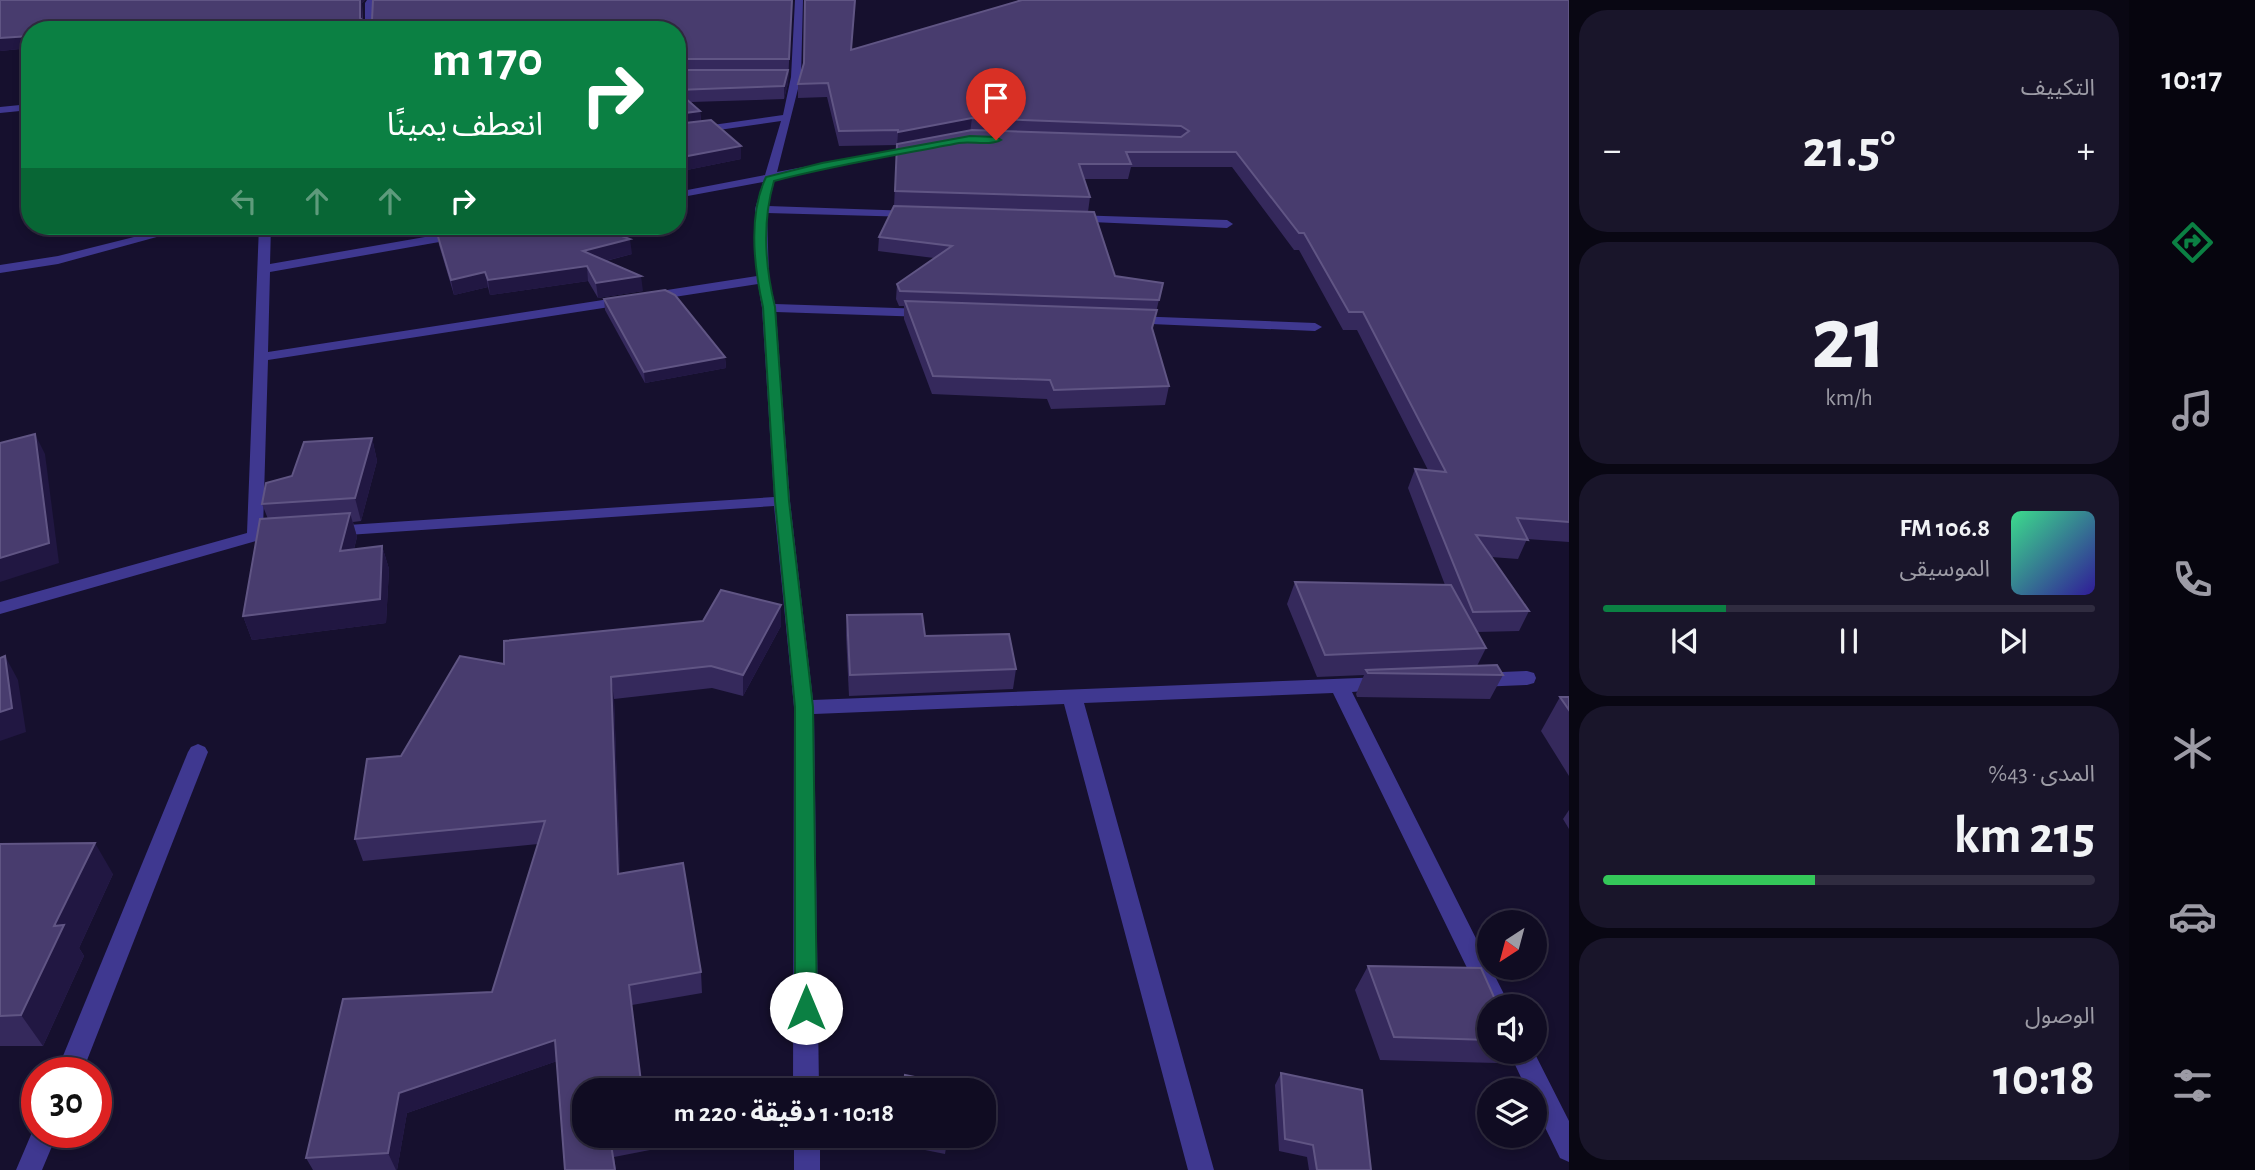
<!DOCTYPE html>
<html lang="ar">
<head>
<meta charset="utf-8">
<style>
  body { margin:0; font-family:"Alegreya Sans","Noto Sans Arabic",sans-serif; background:#19152a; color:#f1f3f6; direction:rtl; height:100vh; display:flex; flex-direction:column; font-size:26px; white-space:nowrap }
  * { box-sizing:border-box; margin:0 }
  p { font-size:23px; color:#9c9ba5 }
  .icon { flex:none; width:38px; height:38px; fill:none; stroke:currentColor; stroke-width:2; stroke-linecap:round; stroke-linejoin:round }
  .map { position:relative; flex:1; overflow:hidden; direction:ltr }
  .details { display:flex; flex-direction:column; gap:10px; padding:10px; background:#090713; width:560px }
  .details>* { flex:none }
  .banner { position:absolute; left:21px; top:21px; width:665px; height:214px; border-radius:28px; box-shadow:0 4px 10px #0003,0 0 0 2px #302c40; direction:rtl; background:#0b8043; color:#fff; overflow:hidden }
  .needle { width:46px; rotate:216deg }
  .tools { position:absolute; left:1477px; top:910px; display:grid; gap:14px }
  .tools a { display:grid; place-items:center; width:70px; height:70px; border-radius:50%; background:#100c22; box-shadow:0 4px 10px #0003,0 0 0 2px #302c40; font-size:35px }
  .speed { position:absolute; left:21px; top:1057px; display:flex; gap:14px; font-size:35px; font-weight:700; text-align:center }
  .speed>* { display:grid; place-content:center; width:91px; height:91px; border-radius:50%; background:#100c22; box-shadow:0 4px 10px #0003,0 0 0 2px #302c40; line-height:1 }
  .speed .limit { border:10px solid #d22; background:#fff; color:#111 }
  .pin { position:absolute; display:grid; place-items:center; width:60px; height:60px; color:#fff; margin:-72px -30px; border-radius:50% 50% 50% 0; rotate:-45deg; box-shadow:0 0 7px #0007 }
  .pin .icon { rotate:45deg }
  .me { position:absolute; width:77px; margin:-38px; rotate:0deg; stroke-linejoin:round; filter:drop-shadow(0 0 5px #0008) }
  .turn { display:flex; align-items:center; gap:24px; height:147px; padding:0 28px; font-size:32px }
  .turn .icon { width:91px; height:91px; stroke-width:2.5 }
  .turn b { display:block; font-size:49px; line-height:60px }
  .lanes { display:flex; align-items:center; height:66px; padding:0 28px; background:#0003; justify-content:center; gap:35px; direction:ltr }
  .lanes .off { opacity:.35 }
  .big { font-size:52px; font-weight:700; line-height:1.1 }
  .details .tile { flex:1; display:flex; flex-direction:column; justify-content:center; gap:10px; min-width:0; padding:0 24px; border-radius:28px; background:#19152a }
  .details .dial { align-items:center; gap:0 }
  .dial b { font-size:91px; line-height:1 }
  .song { display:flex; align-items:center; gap:21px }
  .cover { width:84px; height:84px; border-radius:10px; background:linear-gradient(135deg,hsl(150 70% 55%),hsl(250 70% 35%)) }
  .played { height:7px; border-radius:4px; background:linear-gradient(90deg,#0b8043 25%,#302c40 25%) }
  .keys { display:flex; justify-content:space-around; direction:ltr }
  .heat { display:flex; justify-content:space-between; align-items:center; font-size:38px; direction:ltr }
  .charge { height:10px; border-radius:5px; background:linear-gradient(90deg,#34c759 43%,#302c40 0) }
  .trip { position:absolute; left:572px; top:1078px; width:424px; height:70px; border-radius:28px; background:#100c22; box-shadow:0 4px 10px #0003,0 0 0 2px #302c40; font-weight:700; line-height:70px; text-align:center; direction:rtl }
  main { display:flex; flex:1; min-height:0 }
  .tab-bar { display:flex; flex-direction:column; width:126px; justify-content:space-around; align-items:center; background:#06050e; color:#9c9ba5 }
  .tab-bar .icon { width:49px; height:49px }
  .tab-bar .current { color:#0b8043 }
  .tab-bar b { font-size:32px; color:#f1f3f6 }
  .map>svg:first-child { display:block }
</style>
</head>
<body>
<main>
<nav class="tab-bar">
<b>10:17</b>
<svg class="icon current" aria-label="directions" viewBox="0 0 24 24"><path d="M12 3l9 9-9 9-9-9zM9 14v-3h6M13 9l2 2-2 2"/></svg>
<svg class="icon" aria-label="music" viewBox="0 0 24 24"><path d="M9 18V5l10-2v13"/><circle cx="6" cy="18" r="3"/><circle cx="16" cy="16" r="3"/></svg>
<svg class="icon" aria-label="phone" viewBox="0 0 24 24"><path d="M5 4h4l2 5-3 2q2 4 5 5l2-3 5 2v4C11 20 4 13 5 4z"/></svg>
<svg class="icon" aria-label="climate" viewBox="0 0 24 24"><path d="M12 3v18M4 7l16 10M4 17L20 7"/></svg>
<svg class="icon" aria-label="car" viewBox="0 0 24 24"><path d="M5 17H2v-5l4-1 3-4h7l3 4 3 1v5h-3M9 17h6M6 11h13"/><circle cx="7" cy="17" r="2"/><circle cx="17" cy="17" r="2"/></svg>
<svg class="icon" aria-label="filters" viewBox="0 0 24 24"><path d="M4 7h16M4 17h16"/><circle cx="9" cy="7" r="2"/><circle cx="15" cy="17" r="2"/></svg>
</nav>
<section class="details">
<div class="tile"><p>التكييف</p>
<div class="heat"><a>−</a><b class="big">21.5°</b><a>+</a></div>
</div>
<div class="tile dial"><b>21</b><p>km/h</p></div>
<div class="tile">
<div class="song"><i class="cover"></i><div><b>106.8 FM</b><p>الموسيقى</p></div></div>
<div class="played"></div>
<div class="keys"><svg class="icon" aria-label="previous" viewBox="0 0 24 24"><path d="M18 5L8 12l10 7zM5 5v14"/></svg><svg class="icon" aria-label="pause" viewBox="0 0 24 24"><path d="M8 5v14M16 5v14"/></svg><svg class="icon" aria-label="next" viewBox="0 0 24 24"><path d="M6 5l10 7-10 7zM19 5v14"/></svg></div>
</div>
<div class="tile"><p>المدى · 43%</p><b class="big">215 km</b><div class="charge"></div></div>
<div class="tile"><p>الوصول</p><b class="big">10:18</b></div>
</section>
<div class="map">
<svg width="1569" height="1170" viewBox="0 0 1569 1170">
  <rect width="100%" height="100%" fill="#16102e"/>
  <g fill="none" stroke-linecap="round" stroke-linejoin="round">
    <!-- minor -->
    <g fill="#3f3890" fill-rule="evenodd">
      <path d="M367,0h9l-3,4v26h-8v-27z"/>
      <path d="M795,0h8l-2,77 -24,95 143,-27 5,3 -150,31 -7,27 144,5 6,3 -6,3 -145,-4 2,66 6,25 151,5 7,4 -7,4 -150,-5 14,189 23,199 571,-23 7,2 3,5 -3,5 -39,3 158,314h-21v7l-156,-320 -249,10 130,467h-26l-124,-466 -250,10 5,376h-26l1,-383 -20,-201 -441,30 -8,-5 8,-5 441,-29 -12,-189 -4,-24 -490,76 -5,170 23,1 2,4 -2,4 -30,2 -256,73v-12l247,-69 12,-307h12l-1,38 218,-38h25l-6,4 -237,42 -2,80 489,-76 -2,-67 8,-27 -86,16v-6l88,-17 16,-54 -104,15v-6l106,-15 8,-38z"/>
      <path d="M30,104v6l-30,3v-6z"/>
      <path d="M1073,215l154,5 6,4 -6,4 -158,-7 -2,-2z"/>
      <path d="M178,226h19l-139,38 -58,9v-8l58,-9z"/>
      <path d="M1133,316l182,7 7,4 -7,4 -187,-8v-6z"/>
      <path d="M1527,671l7,2 2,5 -2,5 -7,2 -49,2 -7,-2 -3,-5 3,-5 7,-2z"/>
      <path d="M198,744l7,3 3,5 -126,321h-26l132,-321 3,-5z"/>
      <path d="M1509,1052h25l35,69v41l-9,-4 -25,-51v-17h-8z"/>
      <path d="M36,1123l1,9h21l-16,38h-26z"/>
      <rect x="794" y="1136" width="26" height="34"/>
    </g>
  </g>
  <!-- wall -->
  <g fill="#35295c">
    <path d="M0,0h365l-3,3 1,18 429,-21 -4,83 -4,16 -93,3 9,9 1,10 40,38 -64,13v-142h-647v18l-30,3z"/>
    <path d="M1569,0v542l-42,-3 -9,20 -27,-2 38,54 -10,20 -42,1 9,16 -9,18 26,9 -13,24 -133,-2 -1,-3 8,-19 -47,2 -30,-73 8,-22 150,3 -37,-97 7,-19 13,1 -71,-140h-14l-44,-80h-5l-62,-83h-101l-3,12h-44l6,18 -2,15 27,64 48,7 -11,46 17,57 -4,19 -114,4 -4,-10 -115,-5 -28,-75v-13h-5l-3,-7 1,-15 37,-26 -56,-7 1,-14 15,-31 3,-61 -58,1 -12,-49 -29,1v-14l54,-34z"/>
    <path d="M433,226h161l38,28 -26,7 37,30 -45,7 -10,-17 -98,14 -2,-8 -34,8 -15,-50 -2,-13 -2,1z"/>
    <path d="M604,299l121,58 1,11 -81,15 -40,-73z"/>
    <path d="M372,438l5,23 -16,60 -8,1 4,15 -3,12 28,-3 7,23 -3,54 -134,17 -9,-24 25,-97 -6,-15 30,-28z"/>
    <path d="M847,615l78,21 91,33 -3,20 -164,7 -3,-61z"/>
    <path d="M781,626l-38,70 -31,-8 -98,11 6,175 81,98 1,21 -70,12 -48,131h65l1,14 -36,7 2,13h-51l-8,-109 -150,52 -10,57h-84l-7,-12 186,-166 46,-148 -175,17 -8,-22 46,-83 103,-92z"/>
    <path d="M1560,697h9v79l-28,-45z"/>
    <path d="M1569,810v19l-6,-10z"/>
    <path d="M0,844l113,30 -34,74 5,8 -41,90h-43z"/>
    <path d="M1368,966l121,40v46h16l-8,11 -117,-3 -25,-70z"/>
    <path d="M1281,1073l90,97h-62l-2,-13 -28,-6 -4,-66z"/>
    <path d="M896,1136h52l-3,18 -50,-10z"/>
  </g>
  <!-- shaded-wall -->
  <g fill="#211742">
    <path d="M360,0h5l-3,3v27l-2,-12z"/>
    <path d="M30,36v12l-30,3v-13z"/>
    <path d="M788,70v13l-4,16v-13z"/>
    <path d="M700,111l1,13 -24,4v-14z"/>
    <path d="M972,118l-2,15 -73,14 1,-15z"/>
    <path d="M741,146v13l-64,13v-14z"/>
    <path d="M434,226h40l-39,7z"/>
    <path d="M630,239l2,15 -47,12h2l1,15 -98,14 -2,-15 95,-29z"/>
    <path d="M485,272l3,15 -34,8 -3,-15z"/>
    <path d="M641,276l2,15 -45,7 -2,-15z"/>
    <path d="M725,357l1,11 -81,15 -1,-11z"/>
    <path d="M35,434l10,20 14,109 -59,19v-24z"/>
    <path d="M372,438l5,23 -16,60 -6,-23z"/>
    <path d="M350,513l7,24 -10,38 -7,-24z"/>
    <path d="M382,546l7,23 -3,54 -134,17 -9,-24z"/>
    <path d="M781,605v21l-38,70v-21z"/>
    <path d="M5,656l13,24 8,52 -26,9v-29z"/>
    <path d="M611,677l3,22 7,197 -3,-22z"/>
    <path d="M95,843l18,31 -34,74 5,8 -41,90 -22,-31 33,-89z"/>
    <path d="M555,1040l5,20 -153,53 -10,57h-1l-8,-17 11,-60z"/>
  </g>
  <!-- building -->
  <g fill="#483c6e" stroke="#605584" stroke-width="2">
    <path d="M0,0h360v18l3,3 9,-1 1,-20h419l-3,59h-112v-29h-647v6l-30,2z"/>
    <path d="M805,0h50l-4,50 171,-50h547v522l-52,-4 11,22 -52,-5 53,76 -56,1 -58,-143 31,3 -83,-160h-14l-45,-79h-5l-63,-81h-110l5,12h-52l11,33 -195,-6 2,-47 75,-14 209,7 8,-6 -8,-5 -209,-8 -74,14v-2l-59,1 -11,-48 -30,1 6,-21z"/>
    <path d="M677,70h111l-4,16 -107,4z"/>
    <path d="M677,91l23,20 -23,3z"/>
    <path d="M711,120l30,26 -64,12v-34z"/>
    <path d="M894,206l200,6 21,64 48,7 -4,17 -259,-9 -3,-7 55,-38 -73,-9z"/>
    <path d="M460,226h134l36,13 -47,12 58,25 -45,7 -9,-17 -99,14 -3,-8 -34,8 -15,-50z"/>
    <path d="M665,290l10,5 50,62 -81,15 -40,-73z"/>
    <path d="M905,301l252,9 -5,18 17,58 -115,4 -4,-10 -117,-4z"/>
    <path d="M35,434l14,109 -49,15v-115z"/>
    <path d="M372,438l-17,60 -93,6 4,-21 26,-7 12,-34z"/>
    <path d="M350,513l-10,38 42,-5 -2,53 -137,17 17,-97z"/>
    <path d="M1295,582l156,3 35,63 -161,7z"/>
    <path d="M721,590l60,15 -38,70 -32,-9 -100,11 7,197 65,-11 18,109 -72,13 13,105h-58v46h36l-10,2 5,32h-50l-10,-130 -156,53 -11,60 -82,5 37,-159 149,-7 53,-171 -190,18 12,-80 34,-3 59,-100 44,8v-23l199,-20z"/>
    <path d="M922,614l3,22 84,-2 7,35 -166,6 -3,-60z"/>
    <path d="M5,656l7,52 -12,4v-54z"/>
    <path d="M1497,665l6,10 -135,-2 -2,-3z"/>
    <path d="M1560,697h9v13z"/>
    <path d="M95,843l-41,83 10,-1 -43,90 -21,1v-172z"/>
    <path d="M1368,966l113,2 17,38h-9v34l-95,-3z"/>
    <path d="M1281,1073l81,17 9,80h-54l-4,-25 -28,-6z"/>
    <path d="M905,1075l49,10 -1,5h-50z"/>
    <path d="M911,1136h37l-1,7z"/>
  </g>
  <!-- route -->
  <path fill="#0b8043" stroke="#07532c" stroke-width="2" d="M970,136l26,1 5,3c-10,6 -29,1 -42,3 -62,12 -124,22 -185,38 -12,41 -9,85 1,126l14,194 24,206 4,301 -3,7 -8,3 -8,-3 -3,-7v-301l-20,-206 -12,-194c-9,-40 -15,-92 3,-130l56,-14z"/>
</svg>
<div class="tools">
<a><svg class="needle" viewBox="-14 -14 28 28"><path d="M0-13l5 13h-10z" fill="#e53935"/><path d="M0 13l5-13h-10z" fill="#9c9ba5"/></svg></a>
<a><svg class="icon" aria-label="sound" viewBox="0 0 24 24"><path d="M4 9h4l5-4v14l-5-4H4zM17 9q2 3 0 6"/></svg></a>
<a><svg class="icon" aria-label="layers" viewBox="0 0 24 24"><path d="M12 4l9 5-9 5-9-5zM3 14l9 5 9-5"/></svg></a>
</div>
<div class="speed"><div class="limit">30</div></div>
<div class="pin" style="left:996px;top:140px;background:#d93025"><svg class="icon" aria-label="arrive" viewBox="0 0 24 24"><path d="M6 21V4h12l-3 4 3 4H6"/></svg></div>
<svg class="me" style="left:806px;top:1008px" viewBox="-20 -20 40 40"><circle r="19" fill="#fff"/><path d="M0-13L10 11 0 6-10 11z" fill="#0b8043"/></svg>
<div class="trip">10:18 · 1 دقيقة · 220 m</div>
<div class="banner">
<div class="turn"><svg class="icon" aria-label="right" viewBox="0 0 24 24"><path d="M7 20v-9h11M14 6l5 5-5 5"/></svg><div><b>170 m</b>انعطف يمينًا</div></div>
<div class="lanes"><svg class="icon off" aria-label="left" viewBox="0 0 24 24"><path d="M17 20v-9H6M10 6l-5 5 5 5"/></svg><svg class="icon off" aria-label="ahead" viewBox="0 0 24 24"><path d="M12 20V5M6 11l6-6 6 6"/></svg><svg class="icon off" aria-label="ahead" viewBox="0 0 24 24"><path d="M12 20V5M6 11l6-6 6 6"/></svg><svg class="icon" aria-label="right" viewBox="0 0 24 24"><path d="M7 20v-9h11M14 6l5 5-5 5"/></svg></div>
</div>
</div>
</main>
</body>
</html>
